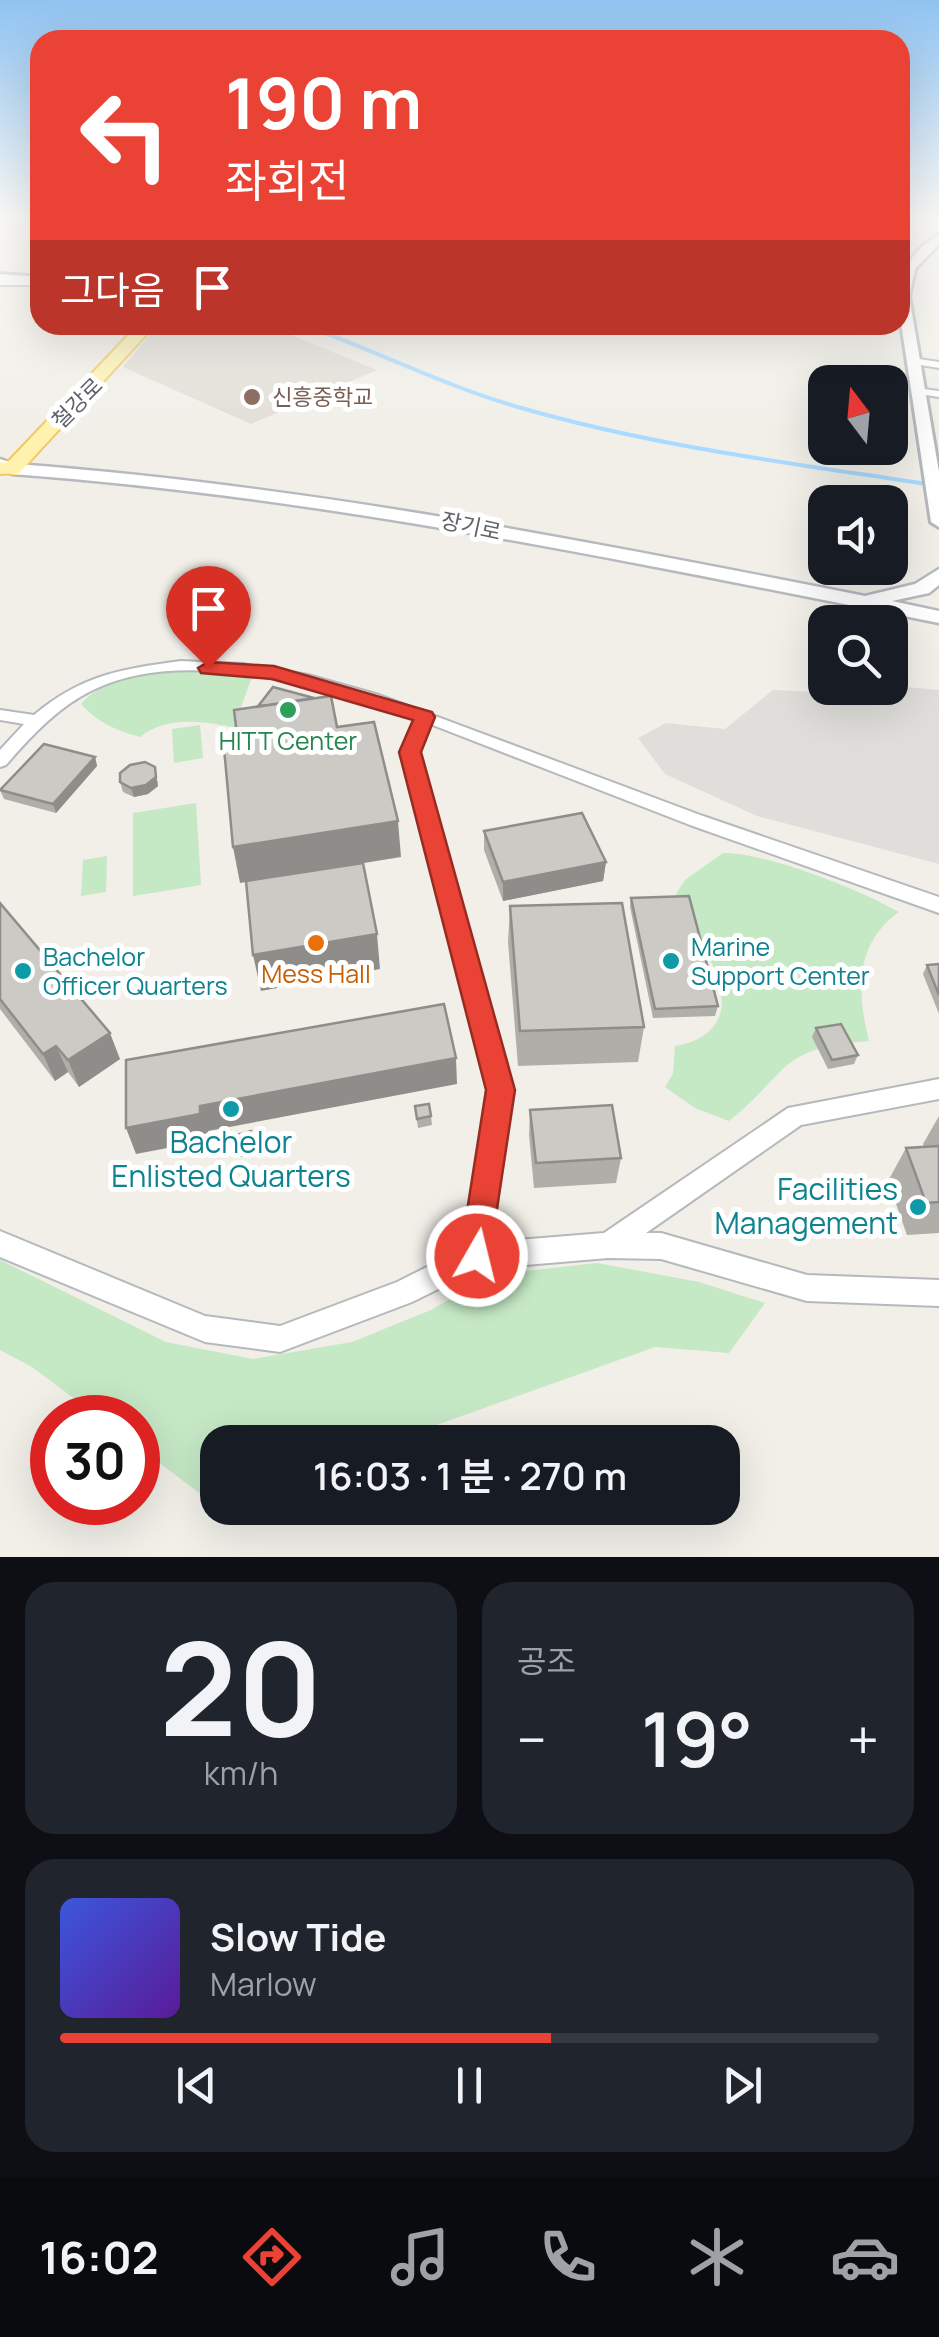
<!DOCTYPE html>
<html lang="ko">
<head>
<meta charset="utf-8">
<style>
  body { margin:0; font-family:Manrope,"Noto Sans KR",sans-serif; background:#20242c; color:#f1f3f6; height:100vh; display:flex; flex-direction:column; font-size:38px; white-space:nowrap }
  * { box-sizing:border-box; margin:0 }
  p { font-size:32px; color:#9ea1a6 }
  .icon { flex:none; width:55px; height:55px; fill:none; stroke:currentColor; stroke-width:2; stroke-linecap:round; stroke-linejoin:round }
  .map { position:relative; height:1557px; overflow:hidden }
  .sheet { display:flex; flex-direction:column; gap:25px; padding:25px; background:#0d0f14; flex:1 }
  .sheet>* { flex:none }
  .guide { position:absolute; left:30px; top:30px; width:880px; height:305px; border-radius:30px; box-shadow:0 10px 40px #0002; background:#ea4335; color:#fff; overflow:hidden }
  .needle { width:65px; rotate:344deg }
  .tools { position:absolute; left:808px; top:365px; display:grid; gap:20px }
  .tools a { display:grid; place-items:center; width:100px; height:100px; border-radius:20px; background:#171b24; box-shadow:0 10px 40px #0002; font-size:50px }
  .speed { position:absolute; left:30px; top:1395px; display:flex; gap:20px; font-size:50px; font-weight:700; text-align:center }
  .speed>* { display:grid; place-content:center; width:130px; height:130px; border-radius:50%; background:#171b24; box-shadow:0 10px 40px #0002; line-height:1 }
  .speed .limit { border:15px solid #d22; background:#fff; color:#111 }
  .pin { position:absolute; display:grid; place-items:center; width:85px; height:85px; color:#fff; margin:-102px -42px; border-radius:50% 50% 50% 0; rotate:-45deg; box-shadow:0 0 10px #0007 }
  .pin .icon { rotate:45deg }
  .me { position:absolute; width:110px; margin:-55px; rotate:8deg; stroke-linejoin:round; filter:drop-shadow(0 0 8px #0008) }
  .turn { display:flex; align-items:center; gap:35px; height:210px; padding:0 30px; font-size:45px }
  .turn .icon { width:130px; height:130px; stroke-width:2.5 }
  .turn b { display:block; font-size:70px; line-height:85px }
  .then { display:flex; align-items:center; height:95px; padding:0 30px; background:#0003; gap:20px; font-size:38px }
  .big { font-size:75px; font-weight:600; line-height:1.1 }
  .sheet .tile { flex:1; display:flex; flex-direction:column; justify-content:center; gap:15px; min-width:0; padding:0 35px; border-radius:30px; background:#20242c }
  .sheet .dial { align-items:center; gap:0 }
  .dial b { font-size:130px; line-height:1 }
  .song { display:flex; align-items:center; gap:30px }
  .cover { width:120px; height:120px; border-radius:15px; background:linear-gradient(135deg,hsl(230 70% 55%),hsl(270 70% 35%)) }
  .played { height:10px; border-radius:5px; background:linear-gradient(90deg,#ea4335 60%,#363941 60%) }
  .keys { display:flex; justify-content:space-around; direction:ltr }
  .heat { display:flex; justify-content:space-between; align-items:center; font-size:55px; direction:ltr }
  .sheet .tiles { flex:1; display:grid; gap:25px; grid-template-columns:1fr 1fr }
  .tile:last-child { grid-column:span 2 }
  .trip { position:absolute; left:200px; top:1425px; width:540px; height:100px; border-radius:30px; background:#171b24; box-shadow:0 10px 40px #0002; font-weight:600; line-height:100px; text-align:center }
  .tab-bar { display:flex; height:160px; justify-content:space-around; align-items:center; background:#090b0e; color:#9ea1a6 }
  .tab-bar .icon { width:70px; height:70px }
  .tab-bar .selected { color:#ea4335 }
  .tab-bar b { font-size:45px; color:#f1f3f6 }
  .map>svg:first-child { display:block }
</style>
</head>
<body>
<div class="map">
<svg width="939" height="1557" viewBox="0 0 939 1557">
  <rect width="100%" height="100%" fill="#f1efe8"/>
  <!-- industrial -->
  <path fill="#e0deda" d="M907,687l32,3v174l-182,-48 -92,-42 -27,-36 28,-15 59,6 48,-39 45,2 35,12z"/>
  <!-- education -->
  <path fill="#e1ded6" d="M158,325h108l111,45 -126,54 -128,-57z"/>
  <!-- green -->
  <g fill="#c5e8c5">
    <path d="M193,671l59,6 -11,30 37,19 -11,8c-42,-7 -91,-25 -127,3 -23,-6 -43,-15 -59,-33 29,-32 71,-32 112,-33z"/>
    <path d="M200,725l3,33 -29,5 -2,-34z"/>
    <path d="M196,803l5,82 -68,11v-83z"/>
    <path d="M723,853c46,0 135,36 176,59 -45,32 -42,80 -30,129 -92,7 -77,29 -140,80l-34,-13 -30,-21 8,-13 2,-28c22,-3 46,-16 47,-43 1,-24 -31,-91 -46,-109l9,-14z"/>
    <path d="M107,856l-1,36 -25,4 2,-36z"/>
    <path d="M0,1260l166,82 87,17 99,-17 79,-32 60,-35 106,-12 102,19 66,21 -36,50 -74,-6 -266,95h-171v65l-80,-60v-29l-39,-1 -67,-50 -32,-17z"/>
  </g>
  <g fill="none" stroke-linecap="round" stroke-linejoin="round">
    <!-- stream -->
    <path stroke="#aadaff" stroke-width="4" d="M304,325c72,26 141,61 214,82 137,40 280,57 421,79"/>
    <!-- minor casing -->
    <g stroke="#b5b8bc" stroke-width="4">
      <g id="minor">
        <rect x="0" y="279" width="40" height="6"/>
        <path d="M706,325h11l-9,8h-8l-1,-2z"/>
        <path d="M912,358l27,4v6l-31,-5v-4z"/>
        <path d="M916,388l23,3v6l-27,-4v-4z"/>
        <path d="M181,661l62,3 65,11 71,20 324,121 236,81v16l-249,-88 -260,-101 -11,28 93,339 -20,151 112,-9 184,-125 151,-29v20l-138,26 -155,108h15l146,42 132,5v26l-132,-5 -146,-42 -53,-1 -129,11 -67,33 -132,50 -75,-10 -205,-85v-26l205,85 75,10 117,-44 68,-34 25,-157 -89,-339 15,-33c-91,-32 -231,-74 -323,-29 -35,17 -62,46 -87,75l-6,2v-17l24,-26 -24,-4v-10l34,5c48,-40 87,-46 147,-54z"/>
      </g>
    </g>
    <!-- tertiary casing -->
    <g stroke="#b5b8bc" stroke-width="6">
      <g id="tertiary">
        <path d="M939,235v9l-24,25 -6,27 30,176v55l-8,-5 -31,-206c0,-38 4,-61 39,-81z"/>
        <path d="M0,274l40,3v8l-40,-5z"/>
      </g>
    </g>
    <!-- secondary casing -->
    <g stroke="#b6babf" stroke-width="5">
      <path id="secondary" d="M0,459l15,5c287,21 567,76 850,132l50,-12 24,-15v16l-10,8 -37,8 47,10v12c-308,-61 -613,-126 -927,-149l-12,-4z"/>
    </g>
    <!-- primary casing -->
    <g stroke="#f2c960" stroke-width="4">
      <path id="primary" d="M138,325h17l-136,148 -19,1v-12l7,1z"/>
    </g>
    <!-- minor -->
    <use href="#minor" fill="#fff" fill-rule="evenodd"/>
    <!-- tertiary -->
    <use href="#tertiary" fill="#fff" fill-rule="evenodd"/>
    <!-- secondary -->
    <use href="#secondary" fill="#fff" fill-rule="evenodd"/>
    <!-- primary -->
    <use href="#primary" fill="#fff2af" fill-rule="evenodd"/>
  </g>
  <!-- wall -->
  <g fill="#afaea9">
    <path d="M95,757l2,9 -41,47 -52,-14 -4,-9z"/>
    <path d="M155,767l3,19 -10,8 -14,3 -11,-5 -3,-10z"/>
    <path d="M484,831l122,31 -3,19 -100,20 -19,-51z"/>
    <path d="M631,898l87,108 -3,10 -62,2 -23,-111z"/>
    <path d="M0,903l120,156 -41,28 -11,-15 -13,9 -55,-72z"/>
    <path d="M510,906l134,121 -6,35 -120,4 -10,-124z"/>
    <path d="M939,964v50l-16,-40 4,-9z"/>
    <path d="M816,1028l42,27 -4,9 -26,5 -16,-32z"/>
    <path d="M415,1106l16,10 1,9 -14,3z"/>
    <path d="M530,1110l91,48 -5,25 -82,5 -5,-53z"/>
    <path d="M939,1116v117l-32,2 -19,-54 18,-33 18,-1 -1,-3z"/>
  </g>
  <!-- shaded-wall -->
  <g fill="#8f8d8a">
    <path d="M95,757l2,9 -41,47 -3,-9z"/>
    <path d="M155,767l3,19 -10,8 -14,3 -3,-9z"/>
    <path d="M398,821l3,36 -161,26 -7,-36z"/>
    <path d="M606,862l-3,19 -100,20v-19z"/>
    <path d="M377,934l3,35 -119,22 -8,-36z"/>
    <path d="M110,1033l10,26 -41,28 -11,-27z"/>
    <path d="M56,1046l12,26 -13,9 -12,-27z"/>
    <path d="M456,1058l1,26 -249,47 1,9 -73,14 -10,-26 74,-22z"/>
    <path d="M251,1131l5,22 -15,4 -3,-9z"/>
  </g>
  <!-- building -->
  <g fill="#cccac5" stroke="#8f8d8a" stroke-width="2.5">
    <path d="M273,687l41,11 -50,8 -5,-1z"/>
    <path d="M331,696l6,31 37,-5 24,99 -165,26 -10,-110 14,-2 -3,-25z"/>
    <path d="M44,744l51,13 -42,47 -53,-14z"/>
    <path d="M145,762l10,5 1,10 -10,8 -15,3 -11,-6v-9l10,-8z"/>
    <path d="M582,813l24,49 -103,20 -19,-51z"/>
    <path d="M363,863l14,71 -124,21 -7,-74z"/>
    <path d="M689,896l29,110 -63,3 -24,-111z"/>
    <path d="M0,903l110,130 -42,27 -12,-14 -13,8 -43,-55z"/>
    <path d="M622,903l22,124 -124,4 -10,-125z"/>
    <path d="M939,964v31l-12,-30z"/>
    <path d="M444,1004l12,54 -256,48v8l-74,14v-68z"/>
    <path d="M841,1024l17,31 -26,5 -16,-32z"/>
    <path d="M429,1104l2,12 -14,3 -2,-13z"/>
    <path d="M612,1105l9,53 -85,5 -6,-53z"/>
    <path d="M251,1131l2,13 -15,4 -1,-13z"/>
    <path d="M939,1146v56l-13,1 -20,-55z"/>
  </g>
  <!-- sky -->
  <linearGradient id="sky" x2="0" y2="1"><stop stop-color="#8fc3f1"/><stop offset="0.5" stop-color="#f9f8f5"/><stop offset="1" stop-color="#f9f8f5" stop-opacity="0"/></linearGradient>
  <rect width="939" height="434" fill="url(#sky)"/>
  <!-- route -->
  <path fill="#ea4335" stroke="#982c22" stroke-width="2.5" d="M208,662l66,4 158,46 3,5 -14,35 94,338 -27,178 -11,5 -12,-5 -5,-12 26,-166 -87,-338 14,-32 -141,-41 -71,-6 -3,-5z"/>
  <!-- markers -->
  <circle fill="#8d6e63" stroke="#fff" stroke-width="4" cx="252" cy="397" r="10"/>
  <circle fill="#2e9e5b" stroke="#fff" stroke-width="4" cx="288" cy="710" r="10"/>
  <circle fill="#e8710a" stroke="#fff" stroke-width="4" cx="316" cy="943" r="10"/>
  <g fill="#0f9aa8" stroke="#fff" stroke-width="4">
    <circle cx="671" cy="961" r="10"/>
    <circle cx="23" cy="971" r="10"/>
    <circle cx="231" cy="1109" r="10"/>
    <circle cx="918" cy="1207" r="10"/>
  </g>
  <g text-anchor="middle" stroke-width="10" stroke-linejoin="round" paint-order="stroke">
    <!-- far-education labels -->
    <g font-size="22" fill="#785e54" stroke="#fff" text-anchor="start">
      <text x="272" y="405">신흥중학교</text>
    </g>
    <!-- far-street labels -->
    <g font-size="22" fill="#5f6368" stroke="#fff">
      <text transform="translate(77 403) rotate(-45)" y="8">철강로</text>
      <text transform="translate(471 526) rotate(12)" y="8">장기로</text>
    </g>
    <!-- leisure labels -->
    <g font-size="25" fill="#27864d" stroke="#fff">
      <text x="288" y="750">HITT Center</text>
    </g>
    <!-- culture labels -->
    <g font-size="25" fill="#0d838f" stroke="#fff" text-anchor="start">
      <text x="691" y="956">Marine<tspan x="691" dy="29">Support Center</tspan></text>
      <text x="43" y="966">Bachelor<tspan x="43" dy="29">Officer Quarters</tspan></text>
    </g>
    <!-- food labels -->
    <g font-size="25" fill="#c56008" stroke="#fff">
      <text x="316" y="983">Mess Hall</text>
    </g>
    <!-- near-culture labels -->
    <g font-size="30" fill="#0d838f" stroke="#fff">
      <text x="231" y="1153">Bachelor<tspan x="231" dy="34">Enlisted Quarters</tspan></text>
      <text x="898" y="1200" text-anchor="end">Facilities<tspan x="898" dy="34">Management</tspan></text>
    </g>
  </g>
</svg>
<div class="tools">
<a><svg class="needle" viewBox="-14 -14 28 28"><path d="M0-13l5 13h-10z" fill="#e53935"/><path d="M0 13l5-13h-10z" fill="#9ea1a6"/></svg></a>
<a><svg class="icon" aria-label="sound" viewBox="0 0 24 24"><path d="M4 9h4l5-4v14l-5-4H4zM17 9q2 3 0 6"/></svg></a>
<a><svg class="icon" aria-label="search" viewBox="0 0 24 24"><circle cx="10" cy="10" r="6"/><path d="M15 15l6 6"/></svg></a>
</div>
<div class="speed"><div class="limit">30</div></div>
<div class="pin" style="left:208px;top:668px;background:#d93025"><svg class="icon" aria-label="arrive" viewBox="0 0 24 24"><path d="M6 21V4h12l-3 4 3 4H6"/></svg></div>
<svg class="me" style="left:477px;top:1256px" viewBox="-20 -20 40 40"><circle r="17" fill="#ea4335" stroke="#fff" stroke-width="3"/><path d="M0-11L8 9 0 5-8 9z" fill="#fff"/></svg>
<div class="trip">16:03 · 1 분 · 270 m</div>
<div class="guide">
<div class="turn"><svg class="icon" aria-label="left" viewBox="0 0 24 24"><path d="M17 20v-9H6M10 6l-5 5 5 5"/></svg><div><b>190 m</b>좌회전</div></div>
<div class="then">그다음<svg class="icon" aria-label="arrive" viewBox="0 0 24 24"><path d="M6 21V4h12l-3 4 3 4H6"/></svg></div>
</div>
</div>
<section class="sheet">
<div class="tiles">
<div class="tile dial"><b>20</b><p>km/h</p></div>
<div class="tile"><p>공조</p>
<div class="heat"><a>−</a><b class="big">19°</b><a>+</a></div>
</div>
<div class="tile">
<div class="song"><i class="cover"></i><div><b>Slow Tide</b><p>Marlow</p></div></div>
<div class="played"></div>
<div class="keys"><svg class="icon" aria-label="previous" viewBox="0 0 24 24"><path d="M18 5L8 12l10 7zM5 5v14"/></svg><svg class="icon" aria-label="pause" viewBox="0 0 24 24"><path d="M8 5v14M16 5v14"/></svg><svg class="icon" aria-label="next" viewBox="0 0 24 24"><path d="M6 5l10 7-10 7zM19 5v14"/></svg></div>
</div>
</div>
</section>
<nav class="tab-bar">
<b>16:02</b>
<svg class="icon selected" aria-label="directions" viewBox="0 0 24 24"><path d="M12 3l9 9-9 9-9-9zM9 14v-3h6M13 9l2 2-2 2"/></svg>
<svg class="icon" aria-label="music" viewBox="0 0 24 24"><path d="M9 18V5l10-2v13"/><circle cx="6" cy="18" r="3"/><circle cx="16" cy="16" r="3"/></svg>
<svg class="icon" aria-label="phone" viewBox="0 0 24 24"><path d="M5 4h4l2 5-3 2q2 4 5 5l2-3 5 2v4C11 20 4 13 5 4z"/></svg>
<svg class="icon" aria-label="climate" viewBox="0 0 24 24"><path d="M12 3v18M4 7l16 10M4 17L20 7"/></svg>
<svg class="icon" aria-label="car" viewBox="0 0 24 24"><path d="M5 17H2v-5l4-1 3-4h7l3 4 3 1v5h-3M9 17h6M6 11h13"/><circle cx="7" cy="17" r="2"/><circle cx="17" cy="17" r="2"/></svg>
</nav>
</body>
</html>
